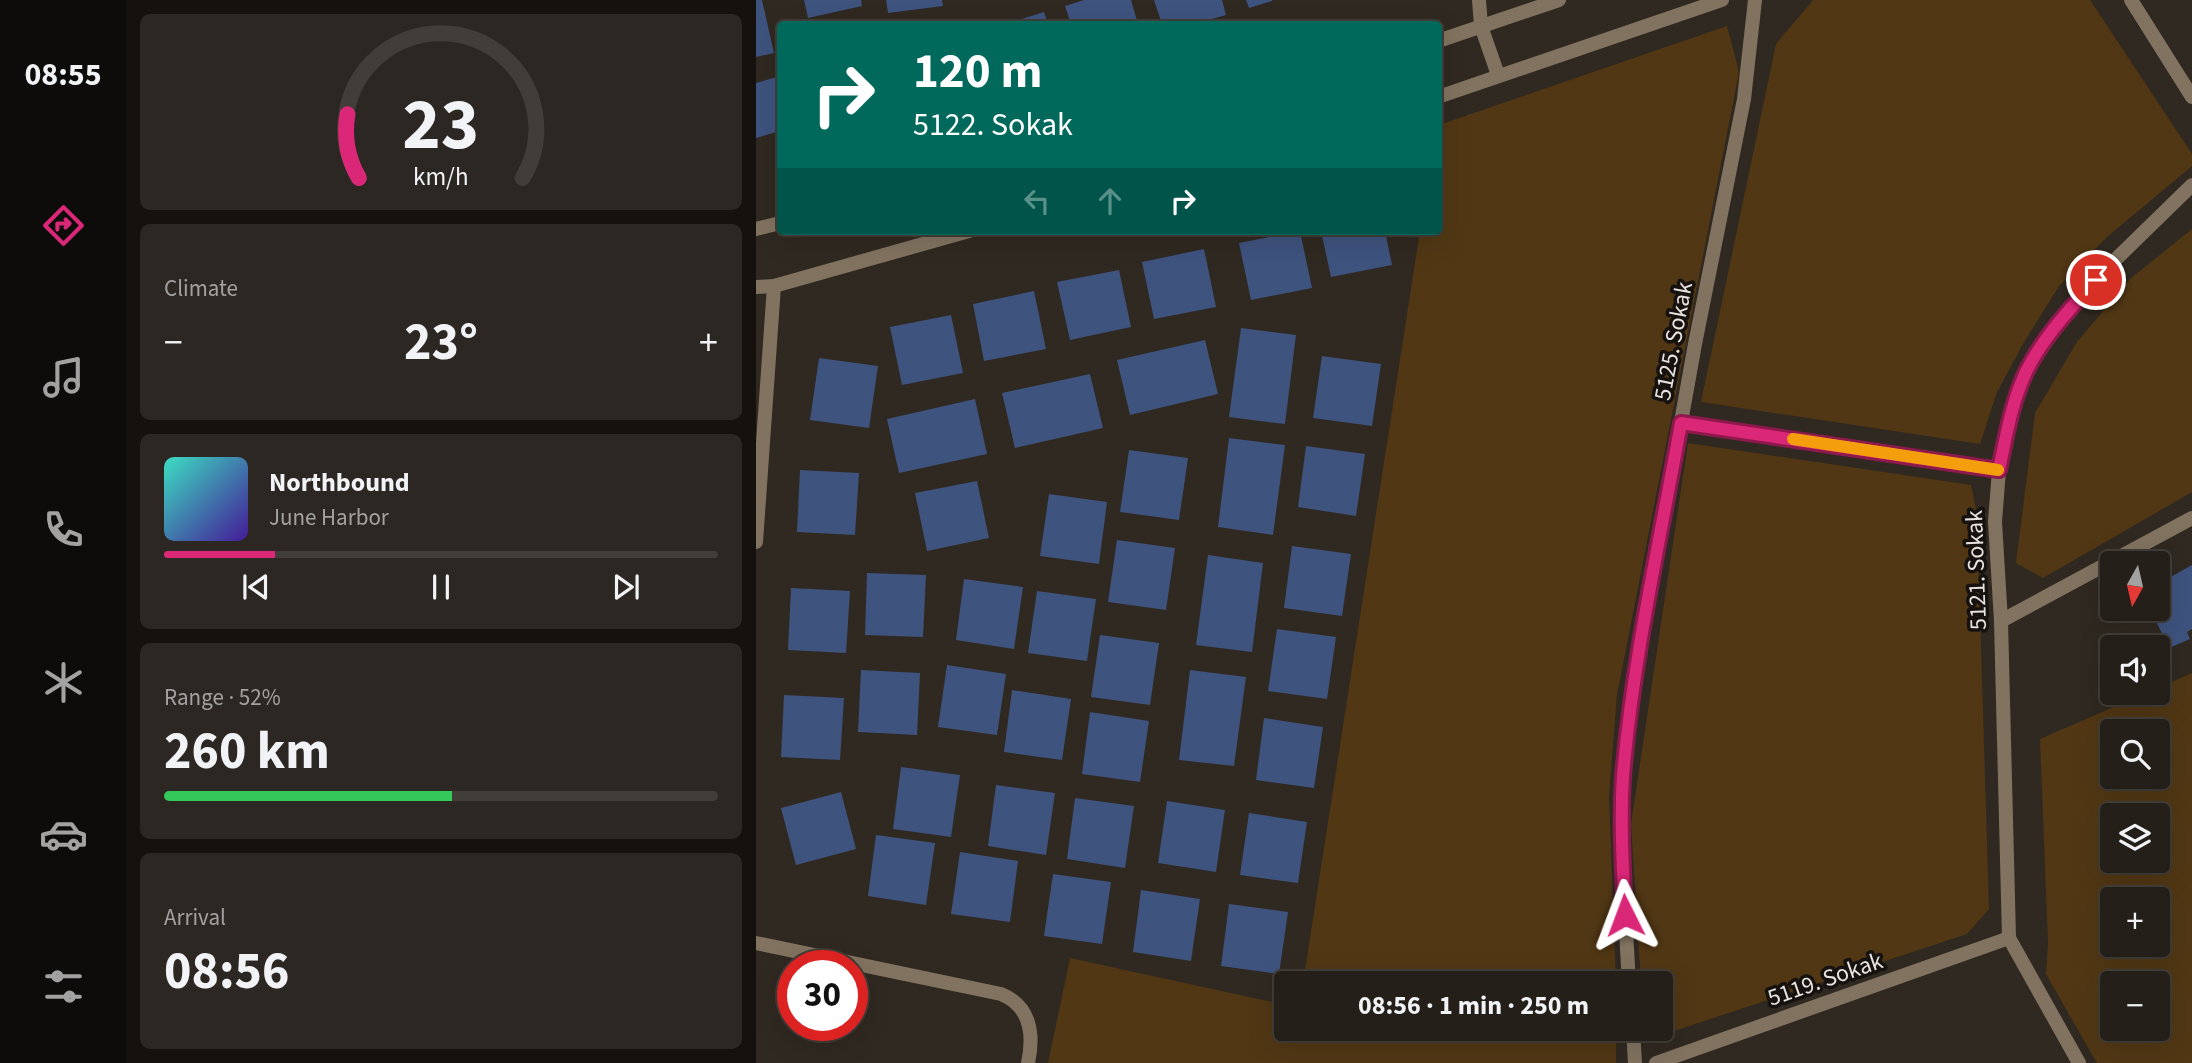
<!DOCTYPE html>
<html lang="en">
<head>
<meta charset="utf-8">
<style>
  body { margin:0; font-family:"Source Sans 3",sans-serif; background:#2c2722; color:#f1f3f6; height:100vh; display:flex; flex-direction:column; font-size:26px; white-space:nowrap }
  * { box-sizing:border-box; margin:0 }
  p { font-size:23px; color:#a3a2a2 }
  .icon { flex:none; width:38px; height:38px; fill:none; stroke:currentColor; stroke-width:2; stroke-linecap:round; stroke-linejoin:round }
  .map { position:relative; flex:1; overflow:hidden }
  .side { display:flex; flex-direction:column; gap:14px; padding:14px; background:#14110e; width:630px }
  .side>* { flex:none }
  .guide { position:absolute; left:21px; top:21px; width:665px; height:214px; border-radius:7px; box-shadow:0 7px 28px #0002,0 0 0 2px #413d38; background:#00695c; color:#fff; overflow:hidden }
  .needle { width:46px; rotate:188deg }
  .tools { position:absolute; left:1344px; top:551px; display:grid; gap:14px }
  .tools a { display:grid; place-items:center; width:70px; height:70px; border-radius:7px; background:#241f19; box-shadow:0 7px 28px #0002,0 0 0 2px #413d38; font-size:35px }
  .speed { position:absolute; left:21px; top:950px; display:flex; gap:14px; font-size:35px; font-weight:700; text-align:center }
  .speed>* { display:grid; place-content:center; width:91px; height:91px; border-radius:50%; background:#241f19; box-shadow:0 7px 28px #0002,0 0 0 2px #413d38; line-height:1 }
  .speed .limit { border:10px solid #d22; background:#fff; color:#111 }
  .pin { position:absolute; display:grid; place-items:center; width:60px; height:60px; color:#fff; margin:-30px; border:4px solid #fff; border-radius:50%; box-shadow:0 2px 7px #0007 }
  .me { position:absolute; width:77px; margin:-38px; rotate:357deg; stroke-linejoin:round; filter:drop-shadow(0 0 5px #0008) }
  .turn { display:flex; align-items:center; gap:24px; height:147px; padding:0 21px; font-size:32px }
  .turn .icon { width:91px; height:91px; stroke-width:2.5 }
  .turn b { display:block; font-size:49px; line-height:60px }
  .lanes { display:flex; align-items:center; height:66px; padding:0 21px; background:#0003; justify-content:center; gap:35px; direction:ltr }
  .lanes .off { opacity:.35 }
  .big { font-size:52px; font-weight:700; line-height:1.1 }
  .side .card { flex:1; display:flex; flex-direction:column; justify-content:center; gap:10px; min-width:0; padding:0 24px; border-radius:10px; background:#2c2722 }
  .side .dial { align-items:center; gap:0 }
  .dial svg { height:182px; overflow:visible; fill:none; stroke:#413d38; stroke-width:7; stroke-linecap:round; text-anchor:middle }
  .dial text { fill:#f1f3f6; stroke:none }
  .song { display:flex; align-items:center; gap:21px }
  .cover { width:84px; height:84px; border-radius:10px; background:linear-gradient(135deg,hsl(170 70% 55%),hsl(260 70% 35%)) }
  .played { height:7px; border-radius:4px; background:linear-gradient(90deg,#db2777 20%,#413d38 20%) }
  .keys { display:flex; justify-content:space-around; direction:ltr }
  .heat { display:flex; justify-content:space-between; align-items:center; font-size:38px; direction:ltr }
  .charge { height:10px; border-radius:5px; background:linear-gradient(90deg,#34c759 52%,#413d38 0) }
  .trip { position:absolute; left:518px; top:971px; width:399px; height:70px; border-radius:7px; background:#241f19; box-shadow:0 7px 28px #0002,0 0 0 2px #413d38; font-weight:700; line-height:70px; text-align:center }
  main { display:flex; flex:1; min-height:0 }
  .menu { display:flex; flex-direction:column; width:126px; justify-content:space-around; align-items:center; background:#0e0c0a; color:#a3a2a2 }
  .menu .icon { width:49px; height:49px }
  .menu .on { color:#db2777 }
  .menu b { font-size:32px; color:#f1f3f6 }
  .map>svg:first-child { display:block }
</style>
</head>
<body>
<main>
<nav class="menu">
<b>08:55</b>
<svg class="icon on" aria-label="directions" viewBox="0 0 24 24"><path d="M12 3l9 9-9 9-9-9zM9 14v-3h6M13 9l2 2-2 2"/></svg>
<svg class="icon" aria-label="music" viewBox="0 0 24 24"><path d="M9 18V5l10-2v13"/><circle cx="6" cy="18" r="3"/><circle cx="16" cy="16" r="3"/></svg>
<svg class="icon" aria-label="phone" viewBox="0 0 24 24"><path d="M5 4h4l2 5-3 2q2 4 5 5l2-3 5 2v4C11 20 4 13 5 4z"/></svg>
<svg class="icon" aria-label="climate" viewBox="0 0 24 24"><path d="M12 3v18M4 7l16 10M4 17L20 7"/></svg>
<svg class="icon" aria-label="car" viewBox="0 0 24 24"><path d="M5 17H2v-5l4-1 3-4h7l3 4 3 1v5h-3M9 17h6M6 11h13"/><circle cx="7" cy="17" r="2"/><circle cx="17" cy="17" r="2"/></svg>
<svg class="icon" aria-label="filters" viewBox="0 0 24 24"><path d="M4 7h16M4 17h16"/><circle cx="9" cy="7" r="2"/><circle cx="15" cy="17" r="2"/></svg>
</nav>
<section class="side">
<div class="card dial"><svg viewBox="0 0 100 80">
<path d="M14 69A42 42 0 1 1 86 69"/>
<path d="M14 69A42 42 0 0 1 9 41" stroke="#db2777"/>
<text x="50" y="56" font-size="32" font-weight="700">23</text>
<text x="50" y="72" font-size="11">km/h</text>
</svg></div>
<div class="card"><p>Climate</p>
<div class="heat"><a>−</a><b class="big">23°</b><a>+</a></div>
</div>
<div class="card">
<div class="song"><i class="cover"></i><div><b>Northbound</b><p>June Harbor</p></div></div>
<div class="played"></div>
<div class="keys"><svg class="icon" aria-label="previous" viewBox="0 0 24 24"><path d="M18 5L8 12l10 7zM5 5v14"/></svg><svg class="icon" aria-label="pause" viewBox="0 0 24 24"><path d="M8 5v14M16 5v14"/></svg><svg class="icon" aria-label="next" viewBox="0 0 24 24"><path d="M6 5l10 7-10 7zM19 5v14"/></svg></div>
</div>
<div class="card"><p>Range · 52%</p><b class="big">260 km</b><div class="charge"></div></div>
<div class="card"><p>Arrival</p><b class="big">08:56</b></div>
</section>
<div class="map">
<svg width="1436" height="1063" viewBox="0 0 1436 1063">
  <rect width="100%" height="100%" fill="#302921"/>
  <!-- green -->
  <g fill="#513714" fill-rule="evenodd">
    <path d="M1057,0h277l102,154v12l-85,71 -48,49 -36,58 -26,48 -17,52 -279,-42 75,-358z"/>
    <path d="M971,26l12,46 -122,623 -8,102 7,186h-313l117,-752h18l1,-106z"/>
    <path d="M1436,229v263l-149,86 -27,-15 19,-150 42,-71 53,-63z"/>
    <path d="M932,443l283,42 6,30 12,394 -22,25 -323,107v-12h17v-45l-20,-1 -10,-159z"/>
    <path d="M1436,673v390h-95l-51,-89 2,-31 -8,-204 106,-46h12v-5zM1356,732h46v45h-46zM1356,816h46v45h-46zM1356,900h46v45h-46zM1356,984h46v45h-46z"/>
    <path d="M314,958l216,47v24h330v34h-568z"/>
  </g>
  <!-- building -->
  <g fill="#3e537e">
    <path d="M0,0h6l12,53 -18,4z"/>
    <path d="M48,0h57l1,6 -54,12z"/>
    <path d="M130,0h56l1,6 -55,7z"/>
    <path d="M328,0h47l7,24h-67l-6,-18z"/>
    <path d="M398,0h68l4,15 -32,9h-32z"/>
    <path d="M490,0h26v1l-23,7z"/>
    <path d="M288,12l4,12h-42z"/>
    <path d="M24,76v55l-24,7v-55z"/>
    <path d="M544,231l12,57 -61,12 -12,-57z"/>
    <path d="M565,231h64l7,34 -61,12z"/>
    <path d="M448,249l12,58 -62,12 -12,-57z"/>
    <path d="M363,270l12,57 -61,13 -13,-58z"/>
    <path d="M278,291l12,58 -62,12 -11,-57z"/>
    <path d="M195,315l12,58 -61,12 -12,-58z"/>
    <path d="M485,328l55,7 -11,89 -56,-7z"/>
    <path d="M449,340l13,54 -88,21 -13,-55z"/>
    <path d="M566,356l59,8 -9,62 -59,-8z"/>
    <path d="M63,358l59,8 -9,62 -59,-8z"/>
    <path d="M334,374l13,54 -88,20 -13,-55z"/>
    <path d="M219,399l12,55 -88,19 -12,-54z"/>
    <path d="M473,438l56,7 -12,90 -55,-8z"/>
    <path d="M550,446l59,8 -9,62 -58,-9z"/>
    <path d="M373,450l59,8 -9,62 -59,-8z"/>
    <path d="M44,470l59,3 -4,62 -58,-3z"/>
    <path d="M221,481l12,57 -62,13 -12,-58z"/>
    <path d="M293,494l58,8 -8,62 -59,-8z"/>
    <path d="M361,540l58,8 -9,62 -58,-8z"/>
    <path d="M536,546l59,8 -9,62 -58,-8z"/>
    <path d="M452,555l55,8 -11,89 -56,-7z"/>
    <path d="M1436,565v64l-5,3 3,7 -21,9 -14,-29 8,-3 -5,-11v-21z"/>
    <path d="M111,573l59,2 -3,62 -58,-2z"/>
    <path d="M208,579l59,8 -9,62 -58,-9z"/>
    <path d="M35,588l59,3 -4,62 -58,-3z"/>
    <path d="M281,591l59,8 -9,62 -59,-8z"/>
    <path d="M521,629l59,8 -9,62 -59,-8z"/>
    <path d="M344,635l59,8 -9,62 -59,-8z"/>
    <path d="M191,665l59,9 -9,61 -59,-8z"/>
    <path d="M105,670l59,3 -3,62 -59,-3z"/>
    <path d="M434,670l56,7 -12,89 -55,-6z"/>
    <path d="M256,690l59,9 -9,61 -58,-8z"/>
    <path d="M28,695l60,3 -4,62 -59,-3z"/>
    <path d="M334,712l59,9 -9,61 -58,-8z"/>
    <path d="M508,718l59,9 -9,61 -58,-8z"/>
    <path d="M145,767l59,8 -9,62 -58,-8z"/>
    <path d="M240,785l59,8 -9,62 -58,-9z"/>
    <path d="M85,792l15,57 -60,16 -15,-57z"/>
    <path d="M319,798l59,8 -9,62 -58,-9z"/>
    <path d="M411,801l58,9 -9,62 -58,-9z"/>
    <path d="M493,813l58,9 -9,61 -58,-8z"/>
    <path d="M120,835l59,8 -9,62 -58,-9z"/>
    <path d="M204,852l58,9 -8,61 -59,-8z"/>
    <path d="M297,874l58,8 -9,62 -58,-8z"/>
    <path d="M385,890l59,9 -9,62 -58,-9z"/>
    <path d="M473,904l59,8 -9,62 -58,-8z"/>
  </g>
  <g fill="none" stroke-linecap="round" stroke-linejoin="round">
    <!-- minor -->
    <g stroke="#827360" stroke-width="14">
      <path d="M723,0l2,26 17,49"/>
      <path d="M682,41l121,-41"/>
      <path d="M682,97l284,-97"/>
      <path d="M0,229l24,-6"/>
      <path d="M0,287l18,-1 195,-55"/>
      <path d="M925,423l318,47"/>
      <path d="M0,542l18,-256"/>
      <path d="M1245,621l191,-103"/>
      <path d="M0,943l245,51c30,12 33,41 27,69"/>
      <path d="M873,984l-8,-143 2,-62 8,-78 64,-357 49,-245 11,-99"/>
      <path d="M877,1029l2,34"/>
      <path d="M900,1063l353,-125"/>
      <path d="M1323,1063l-70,-125 -8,-317 -6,-99 4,-52 13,-59 14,-40 24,-39 62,-69 80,-78"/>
    </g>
    <!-- tertiary -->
    <path stroke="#827360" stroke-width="14" d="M1375,0l61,97"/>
  </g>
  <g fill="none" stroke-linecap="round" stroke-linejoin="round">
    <!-- route casing -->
    <g stroke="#8e194d" stroke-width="18">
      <path id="route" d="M869,915c-2,-46 -5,-92 -2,-139 10,-118 37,-236 58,-353l318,47c7,-33 13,-70 28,-100 17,-34 44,-62 69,-90"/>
    </g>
    <!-- route -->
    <use href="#route" stroke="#db2777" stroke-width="12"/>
    <!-- slow -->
    <path stroke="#f59e0b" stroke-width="12" d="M1037,439l205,31"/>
  </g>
  <g text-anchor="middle" stroke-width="7" stroke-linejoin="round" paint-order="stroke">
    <!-- street labels -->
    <g font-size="24" fill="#e8e3de" stroke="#15120f">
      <text transform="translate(917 341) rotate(-79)" y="8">5125. Sokak</text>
      <text transform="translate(1220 570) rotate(-92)" y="8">5121. Sokak</text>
      <text transform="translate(1069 979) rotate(-19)" y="8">5119. Sokak</text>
    </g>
  </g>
</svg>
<div class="tools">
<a><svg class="needle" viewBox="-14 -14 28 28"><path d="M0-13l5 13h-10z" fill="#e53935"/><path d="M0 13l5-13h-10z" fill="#a3a2a2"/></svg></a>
<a><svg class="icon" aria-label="sound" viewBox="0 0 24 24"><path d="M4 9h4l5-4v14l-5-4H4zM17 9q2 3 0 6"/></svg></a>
<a><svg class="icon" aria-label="search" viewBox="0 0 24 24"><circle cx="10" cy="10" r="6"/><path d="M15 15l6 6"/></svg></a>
<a><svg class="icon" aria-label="layers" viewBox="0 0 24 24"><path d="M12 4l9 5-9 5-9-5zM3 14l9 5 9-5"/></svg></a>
<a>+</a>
<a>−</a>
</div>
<div class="speed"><div class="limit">30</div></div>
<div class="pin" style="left:1340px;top:280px;background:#d93025"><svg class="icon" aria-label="arrive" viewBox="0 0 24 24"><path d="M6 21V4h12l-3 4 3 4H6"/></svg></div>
<svg class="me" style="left:869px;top:915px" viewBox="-20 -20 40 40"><path d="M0-17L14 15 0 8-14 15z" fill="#db2777" stroke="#fff" stroke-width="4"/></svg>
<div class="trip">08:56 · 1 min · 250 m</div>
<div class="guide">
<div class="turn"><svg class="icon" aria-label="right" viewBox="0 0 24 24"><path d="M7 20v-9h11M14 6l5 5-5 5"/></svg><div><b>120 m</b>5122. Sokak</div></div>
<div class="lanes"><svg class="icon off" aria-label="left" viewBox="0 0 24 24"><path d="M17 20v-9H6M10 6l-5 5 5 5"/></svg><svg class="icon off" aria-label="ahead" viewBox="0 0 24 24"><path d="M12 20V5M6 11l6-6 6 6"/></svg><svg class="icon" aria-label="right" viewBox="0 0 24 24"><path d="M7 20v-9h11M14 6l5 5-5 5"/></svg></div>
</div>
</div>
</main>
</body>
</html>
